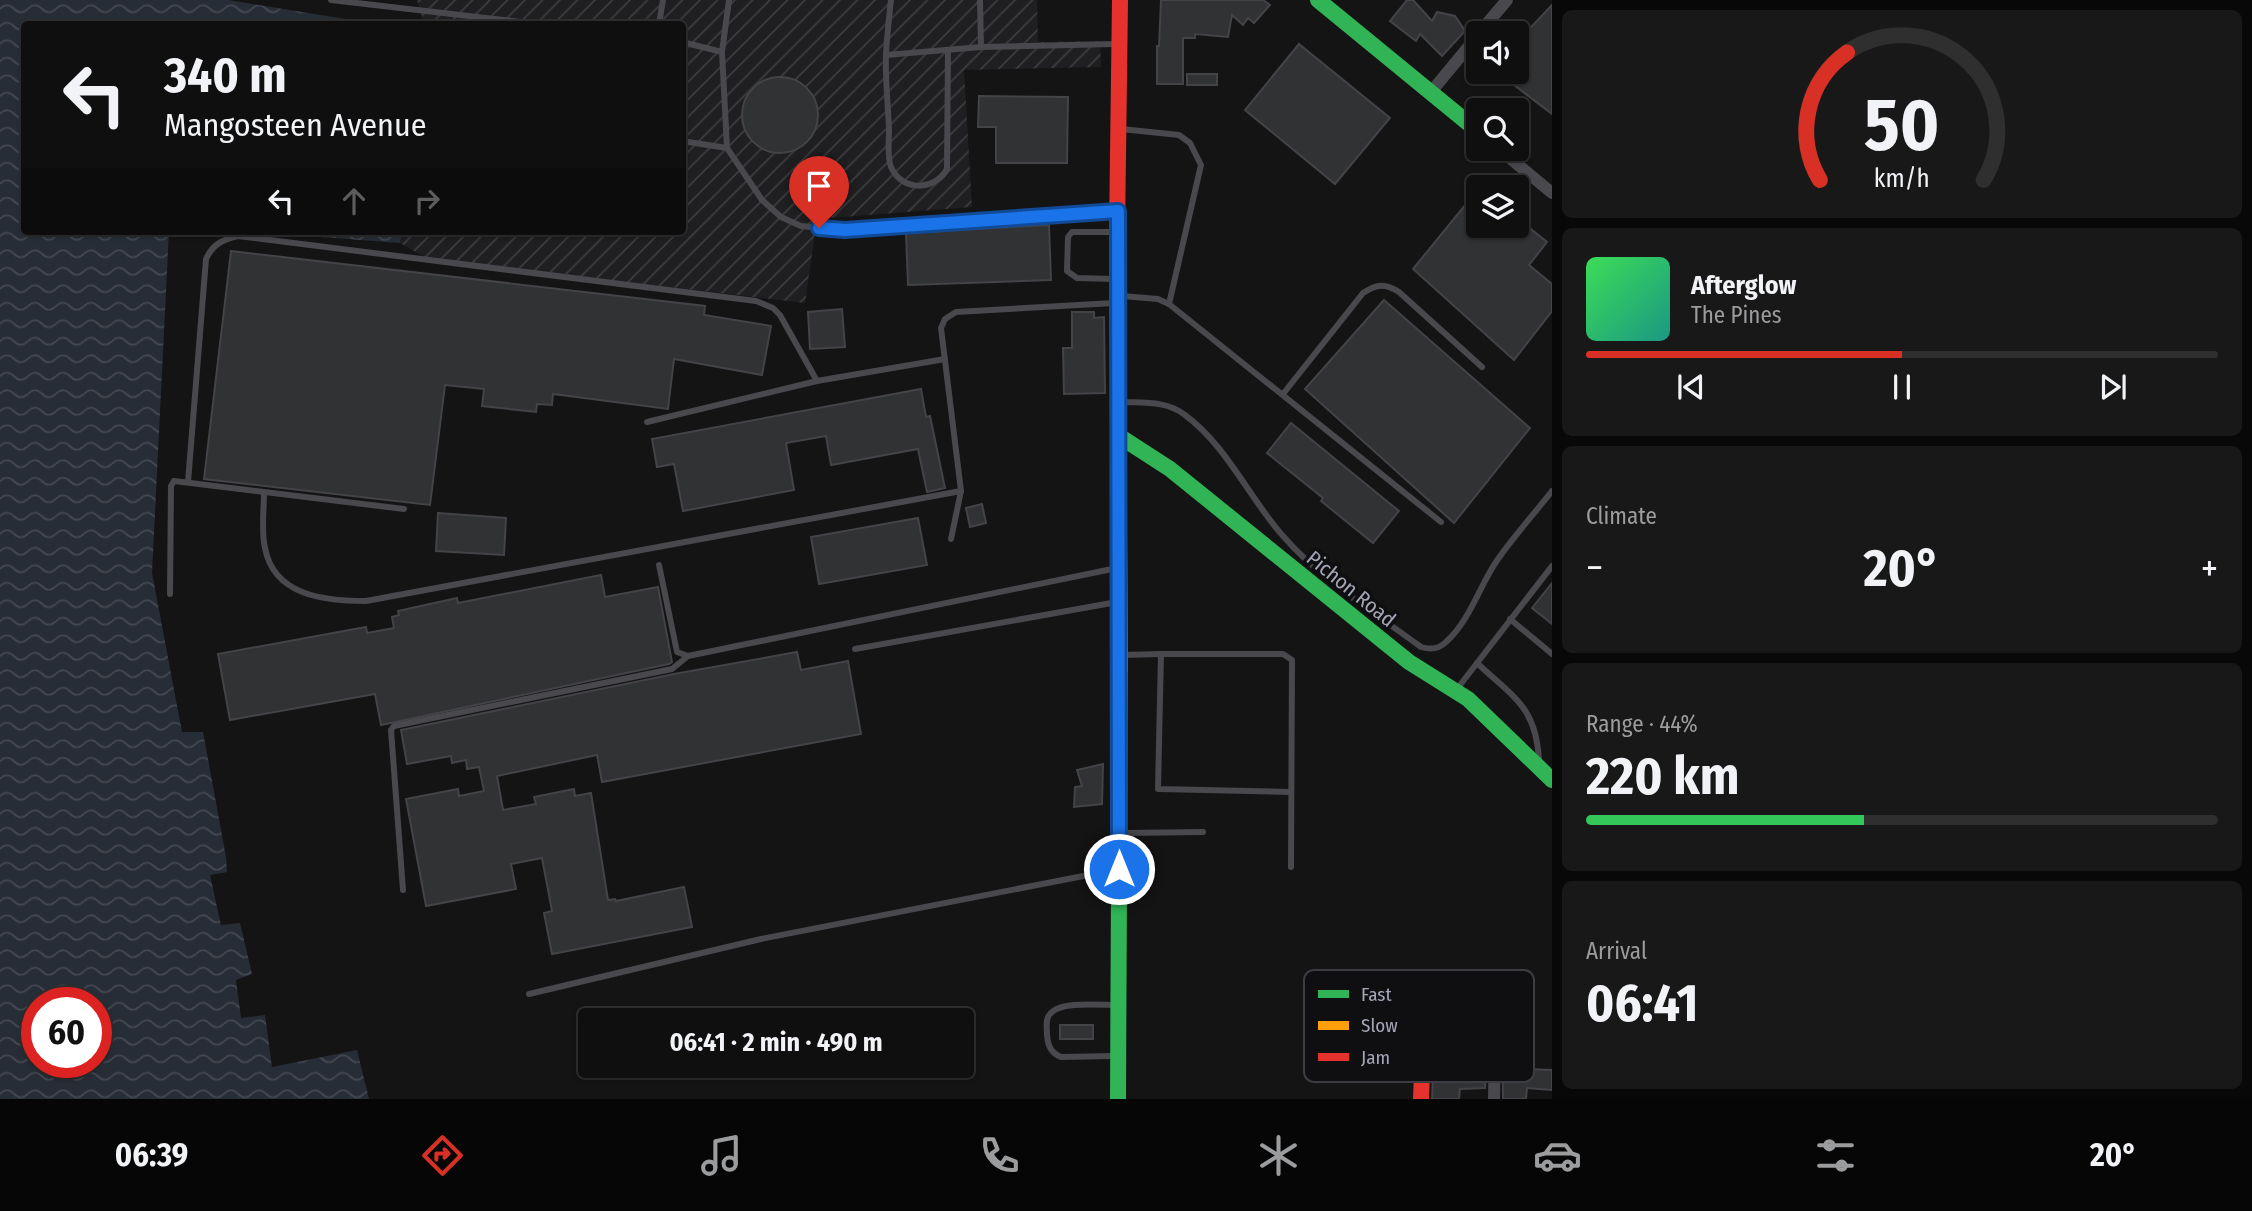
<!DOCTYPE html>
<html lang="en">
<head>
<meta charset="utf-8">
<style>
  body { margin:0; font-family:"Fira Sans Condensed",sans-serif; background:#181818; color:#f1f3f6; height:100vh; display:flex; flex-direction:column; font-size:26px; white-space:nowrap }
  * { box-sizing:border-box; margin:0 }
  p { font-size:23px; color:#9b9c9e }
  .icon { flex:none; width:38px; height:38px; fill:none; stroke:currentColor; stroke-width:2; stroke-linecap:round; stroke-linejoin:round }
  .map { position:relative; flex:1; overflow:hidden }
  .details { display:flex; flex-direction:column; gap:10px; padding:10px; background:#080808; width:700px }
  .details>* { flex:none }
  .guide { position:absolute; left:21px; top:21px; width:665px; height:214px; border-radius:7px; box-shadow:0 2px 5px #0004,0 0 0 2px #2f2f2f; background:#0f0f0f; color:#f1f3f6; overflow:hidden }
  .buttons { position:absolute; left:1466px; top:21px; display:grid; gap:14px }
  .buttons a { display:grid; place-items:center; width:63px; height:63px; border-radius:7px; background:#0f0f0f; box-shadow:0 2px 5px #0004,0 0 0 2px #2f2f2f; font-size:35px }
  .speed { position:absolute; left:21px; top:987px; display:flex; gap:14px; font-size:35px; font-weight:700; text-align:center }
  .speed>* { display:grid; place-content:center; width:91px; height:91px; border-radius:50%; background:#0f0f0f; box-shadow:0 2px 5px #0004,0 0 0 2px #2f2f2f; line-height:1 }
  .speed .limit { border:10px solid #d22; background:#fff; color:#111 }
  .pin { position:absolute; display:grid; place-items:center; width:60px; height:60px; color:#fff; margin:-72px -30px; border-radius:50% 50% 50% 0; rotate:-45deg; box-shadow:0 0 7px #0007 }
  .pin .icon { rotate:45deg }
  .me { position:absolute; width:77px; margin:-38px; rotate:0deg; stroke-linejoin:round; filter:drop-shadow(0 0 5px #0008) }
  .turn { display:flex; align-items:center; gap:24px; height:147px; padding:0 28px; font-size:32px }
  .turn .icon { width:91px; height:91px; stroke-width:2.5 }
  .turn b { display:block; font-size:49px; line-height:60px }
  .lanes { display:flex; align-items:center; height:66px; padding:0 28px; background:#0003; justify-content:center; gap:35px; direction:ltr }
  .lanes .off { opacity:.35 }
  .big { font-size:52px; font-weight:700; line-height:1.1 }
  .details .tile { flex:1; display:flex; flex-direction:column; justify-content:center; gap:10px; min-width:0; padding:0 24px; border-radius:10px; background:#181818 }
  .details .dial { align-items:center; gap:0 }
  .dial svg { height:182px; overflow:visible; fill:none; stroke:#2f2f2f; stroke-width:7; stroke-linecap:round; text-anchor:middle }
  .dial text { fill:#f1f3f6; stroke:none }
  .song { display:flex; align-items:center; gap:21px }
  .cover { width:84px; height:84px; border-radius:10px; background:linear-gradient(135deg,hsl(130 70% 55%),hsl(170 70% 35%)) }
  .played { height:7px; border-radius:4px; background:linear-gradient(90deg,#d93025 50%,#2f2f2f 50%) }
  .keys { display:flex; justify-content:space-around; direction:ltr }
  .heat { display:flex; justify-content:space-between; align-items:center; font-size:38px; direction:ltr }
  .charge { height:10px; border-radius:5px; background:linear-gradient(90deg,#34c759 44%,#2f2f2f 0) }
  .trip { position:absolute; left:578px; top:1008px; width:396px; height:70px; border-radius:7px; background:#0f0f0f; box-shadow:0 2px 5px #0004,0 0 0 2px #2f2f2f; font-weight:700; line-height:70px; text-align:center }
  .dock { display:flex; height:112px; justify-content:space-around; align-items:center; background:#060606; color:#9b9c9e }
  .dock .icon { width:49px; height:49px }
  .dock .selected { color:#d93025 }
  .dock b { font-size:32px; color:#f1f3f6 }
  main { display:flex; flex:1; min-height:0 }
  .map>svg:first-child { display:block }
</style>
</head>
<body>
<main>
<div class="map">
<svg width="1552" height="1099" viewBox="0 0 1552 1099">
  <defs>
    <pattern id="industrial-furrows" width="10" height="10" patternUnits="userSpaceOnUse" patternTransform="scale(1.75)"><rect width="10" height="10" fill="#1f1e21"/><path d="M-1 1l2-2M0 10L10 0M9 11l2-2" fill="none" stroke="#3d3c3f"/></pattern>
    <pattern id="water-waves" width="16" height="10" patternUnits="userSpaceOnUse" patternTransform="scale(1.75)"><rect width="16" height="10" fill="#272d36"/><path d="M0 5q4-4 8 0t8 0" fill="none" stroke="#434851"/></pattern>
  </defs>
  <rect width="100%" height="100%" fill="#141414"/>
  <!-- industrial -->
  <path fill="url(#industrial-furrows)" d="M417,0h620l1,42 62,-1 1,26 -137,3 8,137 -155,12 -12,84 -379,-45 -26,-15 2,-12h280v-207h-258z"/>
  <!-- water -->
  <g fill="url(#water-waves)" fill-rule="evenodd">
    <path d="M0,0h228l148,24h-352v207h145l-17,342 30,159h21l23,125 1,15 -17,3 11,50 19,-2 12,51 -16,6 5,38 24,-3 7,52 85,-17 12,49h-369zM37,1003h59v59h-59z"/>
    <path d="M240,231h162l-2,12z"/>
  </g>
  <!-- building -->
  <g fill="#313234" stroke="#434348" stroke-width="2">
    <path d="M1161,0h102l7,5 -16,18 -6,-5 -5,7 -11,-10 -4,22 -33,-3v4h-12v46h-26v-38h2z"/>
    <path d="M1407,0h6l19,21 5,-9 18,4 10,15 -23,25 -22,-22 -4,7 -26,-20z"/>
    <path d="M1552,5v109l-55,-42h20v-30z"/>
    <path d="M1299,44l91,74 -55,66 -90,-74z"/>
    <rect x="1187" y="74" width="30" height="11"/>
    <circle cx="780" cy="115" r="38"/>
    <path d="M979,96l89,1 -1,66h-71v-36h-18z"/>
    <path d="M1479,188v38h38v-8l30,24 -18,23 23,19v27l-38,49 -101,-91z"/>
    <path d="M1049,225l2,55 -143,5 -2,-52z"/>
    <path d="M231,251l474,55 -1,9 67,11 -9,49 -88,-16 -6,50 -115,-15 -1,11 -15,-1 -1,8 -54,-6 2,-17 -39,-4 -15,120 -226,-26z"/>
    <path d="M1384,300l146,128 -76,95 -149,-134z"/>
    <path d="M842,309l3,38 -35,2 -2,-37z"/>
    <path d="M1072,312h22v6l10,-1 1,76 -41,1 -1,-46h9z"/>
    <path d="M921,389l5,28 4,-1 15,72 -18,4 -9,-43 -87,16 -5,-29 -40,7 8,47 -111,21 -9,-47 -17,3 -5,-28z"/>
    <path d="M1291,423l108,88 -26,32 -52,-42 2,-3 -56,-45z"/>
    <path d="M982,504l4,19 -16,4 -4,-19z"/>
    <path d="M438,513l68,5 -2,37 -68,-4z"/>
    <path d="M918,518l9,47 -108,19 -8,-47z"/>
    <path d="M601,575l4,22 53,-10 14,75 -3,2 -288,61 -6,-31 -145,26 -12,-66 148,-27 1,6 27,-5 -2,-11 7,-2 -1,-4 59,-13 1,5z"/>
    <path d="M1552,583v41l-20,-16z"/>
    <path d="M797,652l4,18 47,-9 13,73 -259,48 -5,-27 -100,21 6,34 33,-6 -2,-7 40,-8 1,7 16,-3 17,107 7,-1 1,2 68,-14 8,40 -140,27 -8,-41 8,-2 -10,-53 -31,6 5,25 -90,17 -20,-107 52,-10 1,7 25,-5 -5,-24 -12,2 -1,-9 -14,3 -1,-7 -44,8 -6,-34 273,-56z"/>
    <path d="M1103,764l-1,40 -28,3 1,-20 7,-1 -5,-16z"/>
    <path d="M1436,1002l10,1v3l7,1 -1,11h37l-4,70 -25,1 -1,10h-27z"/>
    <rect x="1060" y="1025" width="33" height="14"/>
    <path d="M1502,1033h24v36l26,1v20l-25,-2 -1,11h-23z"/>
  </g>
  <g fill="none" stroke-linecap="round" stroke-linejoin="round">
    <!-- lane -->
    <g stroke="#48484d" stroke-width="6">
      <path d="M331,0l207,24"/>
      <path d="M729,0l-7,52 5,96 35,52 19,17 20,9 44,4 267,-18"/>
      <path d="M891,0c-2,18 -4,36 -5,54 -1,25 2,50 3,75 0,11 -2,28 2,38 11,25 44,24 56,2l1,-119"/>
      <path d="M980,0l1,47"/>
      <path d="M659,24l4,-24"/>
      <path d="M682,42l40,10"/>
      <path d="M886,55l95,-8 134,-3"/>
      <path d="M1121,129l58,6 11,8 11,22 -32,139"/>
      <path d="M682,141l45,7"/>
      <path d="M1114,279l-37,-1 -10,-7 1,-34 4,-5h43"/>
      <path d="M1122,296l36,3 11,5 272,218"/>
      <path d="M1283,394l80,-101c14,-9 22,-10 36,-1l83,75"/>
      <path d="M1123,402c22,1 44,-1 62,13 42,31 64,83 98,121 38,44 92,77 138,111 10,3 18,2 25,-5 25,-23 33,-56 52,-83 16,-23 36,-45 54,-68"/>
      <path d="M647,422l170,-41"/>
      <path d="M188,482l18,-223c7,-15 16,-19 32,-23l518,65 17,7 7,7 37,66 128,-22"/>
      <path d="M264,493c0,17 -3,38 1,55 9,48 60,53 101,53l595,-110 -20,-163 4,-9 11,-7 158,-9"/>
      <path d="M951,539l10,-48"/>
      <path d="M659,565l18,87 11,4 429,-88"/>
      <path d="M170,594l1,-108 3,-5 230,28"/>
      <path d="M1510,619l42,35"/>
      <path d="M855,649l262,-47"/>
      <path d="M1122,655l39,-1"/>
      <path d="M1477,663c36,34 59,43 62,97"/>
      <path d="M1457,689l95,-123"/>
      <path d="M1125,833l78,-1"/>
      <path d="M1291,867l1,-207 -9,-6h-122l-3,135 133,3"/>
      <path d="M403,890l-12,-160 3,-4 278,-57 16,-13"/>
      <path d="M529,994l232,-55 353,-69"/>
      <path d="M1113,1056l-52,1c-10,-4 -13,-11 -14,-22 0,-7 -2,-16 3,-21 10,-13 50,-9 66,-9"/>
    </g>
    <!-- street -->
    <g stroke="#48484d" stroke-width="12">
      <path d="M1479,33l28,-33"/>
      <path d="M1431,92l48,-58"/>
      <path d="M1499,149l53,44"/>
      <path d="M1494,1099l1,-61"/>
    </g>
    <!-- fast -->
    <g stroke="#30b455" stroke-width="16">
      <path d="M1318,0l161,132"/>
      <path d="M1119,436l51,33 239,193 59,37 84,81"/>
      <path d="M1118,1099l2,-430"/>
    </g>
    <!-- slow -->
    <path stroke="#ff9f0a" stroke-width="16" d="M1118,394l2,275"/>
    <!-- jam -->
    <g stroke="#e5322d" stroke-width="16">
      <path d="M1118,394l-1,-161 3,-233"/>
      <path d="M1421,1099l4,-106"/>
    </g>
  </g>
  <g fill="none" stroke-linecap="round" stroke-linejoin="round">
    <!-- route casing -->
    <g stroke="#114b97" stroke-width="18">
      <path id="route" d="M819,228l26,2 273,-19 1,658"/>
    </g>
    <!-- route -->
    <use href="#route" stroke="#1a73e8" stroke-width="12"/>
  </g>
  <g text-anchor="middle" stroke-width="7" stroke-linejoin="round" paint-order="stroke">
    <!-- street labels -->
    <g font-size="21" fill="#a4a6b6" stroke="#0f0e10">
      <text transform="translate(1351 589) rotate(39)" y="7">Pichon Road</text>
    </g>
  </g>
  <!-- legend -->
  <rect x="1304" y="970" width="230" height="112" rx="10" fill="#0f0e10" stroke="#3c3c42" stroke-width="2"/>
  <rect x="1318" y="990" width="31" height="8" fill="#30b455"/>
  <rect x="1318" y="1021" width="31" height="9" fill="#ff9f0a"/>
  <rect x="1318" y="1053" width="31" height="8" fill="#e5322d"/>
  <g font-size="19" fill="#a4a6b6">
    <text x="1361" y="1001">Fast</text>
    <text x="1361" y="1032">Slow</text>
    <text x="1361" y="1064">Jam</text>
  </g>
</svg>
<div class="buttons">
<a><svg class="icon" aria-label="sound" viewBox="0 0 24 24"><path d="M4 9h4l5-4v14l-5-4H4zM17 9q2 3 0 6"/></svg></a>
<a><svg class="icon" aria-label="search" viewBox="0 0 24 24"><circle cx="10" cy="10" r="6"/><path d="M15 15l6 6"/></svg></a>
<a><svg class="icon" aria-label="layers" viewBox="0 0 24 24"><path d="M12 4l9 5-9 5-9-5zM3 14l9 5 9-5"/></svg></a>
</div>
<div class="speed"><div class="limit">60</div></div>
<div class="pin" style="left:819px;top:228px;background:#d93025"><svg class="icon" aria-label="arrive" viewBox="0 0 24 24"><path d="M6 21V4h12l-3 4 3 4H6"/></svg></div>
<svg class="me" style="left:1119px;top:869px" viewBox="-20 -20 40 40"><circle r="17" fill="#1a73e8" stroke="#fff" stroke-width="3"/><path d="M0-11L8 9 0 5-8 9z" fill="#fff"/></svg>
<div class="trip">06:41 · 2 min · 490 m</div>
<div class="guide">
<div class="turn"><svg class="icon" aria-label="left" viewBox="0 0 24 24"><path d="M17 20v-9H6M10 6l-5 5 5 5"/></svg><div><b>340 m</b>Mangosteen Avenue</div></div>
<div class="lanes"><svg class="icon" aria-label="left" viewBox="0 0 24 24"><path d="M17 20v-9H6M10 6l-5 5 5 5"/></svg><svg class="icon off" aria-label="ahead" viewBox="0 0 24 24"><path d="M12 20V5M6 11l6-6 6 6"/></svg><svg class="icon off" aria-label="right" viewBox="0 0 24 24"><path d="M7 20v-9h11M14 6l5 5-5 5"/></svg></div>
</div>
</div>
<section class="details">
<div class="tile dial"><svg viewBox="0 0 100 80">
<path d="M14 69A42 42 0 1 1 86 69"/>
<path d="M14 69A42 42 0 0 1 26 13" stroke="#d93025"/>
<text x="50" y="56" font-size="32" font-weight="700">50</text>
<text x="50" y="72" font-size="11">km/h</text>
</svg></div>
<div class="tile">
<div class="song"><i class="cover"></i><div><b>Afterglow</b><p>The Pines</p></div></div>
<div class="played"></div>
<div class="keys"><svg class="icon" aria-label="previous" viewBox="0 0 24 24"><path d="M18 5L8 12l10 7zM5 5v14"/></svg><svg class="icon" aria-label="pause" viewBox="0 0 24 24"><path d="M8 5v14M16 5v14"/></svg><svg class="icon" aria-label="next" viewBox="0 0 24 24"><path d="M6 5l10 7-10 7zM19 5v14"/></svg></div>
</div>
<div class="tile"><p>Climate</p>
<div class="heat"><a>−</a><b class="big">20°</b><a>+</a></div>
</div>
<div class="tile"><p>Range · 44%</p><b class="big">220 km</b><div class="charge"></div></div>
<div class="tile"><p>Arrival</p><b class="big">06:41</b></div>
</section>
</main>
<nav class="dock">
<b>06:39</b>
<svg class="icon selected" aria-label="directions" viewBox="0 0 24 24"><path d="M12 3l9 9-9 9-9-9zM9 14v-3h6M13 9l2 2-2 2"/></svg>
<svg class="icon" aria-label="music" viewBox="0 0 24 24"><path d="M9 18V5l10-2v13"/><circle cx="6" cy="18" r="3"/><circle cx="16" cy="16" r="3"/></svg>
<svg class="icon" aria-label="phone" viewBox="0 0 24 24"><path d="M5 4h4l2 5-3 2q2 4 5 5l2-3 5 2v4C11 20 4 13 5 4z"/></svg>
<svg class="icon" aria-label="climate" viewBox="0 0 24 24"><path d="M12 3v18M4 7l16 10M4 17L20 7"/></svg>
<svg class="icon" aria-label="car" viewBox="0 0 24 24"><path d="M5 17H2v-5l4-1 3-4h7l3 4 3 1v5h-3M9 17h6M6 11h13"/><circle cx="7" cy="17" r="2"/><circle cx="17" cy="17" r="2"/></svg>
<svg class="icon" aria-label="filters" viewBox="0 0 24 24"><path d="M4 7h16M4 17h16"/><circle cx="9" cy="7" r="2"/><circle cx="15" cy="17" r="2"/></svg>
<b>20°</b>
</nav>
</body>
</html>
